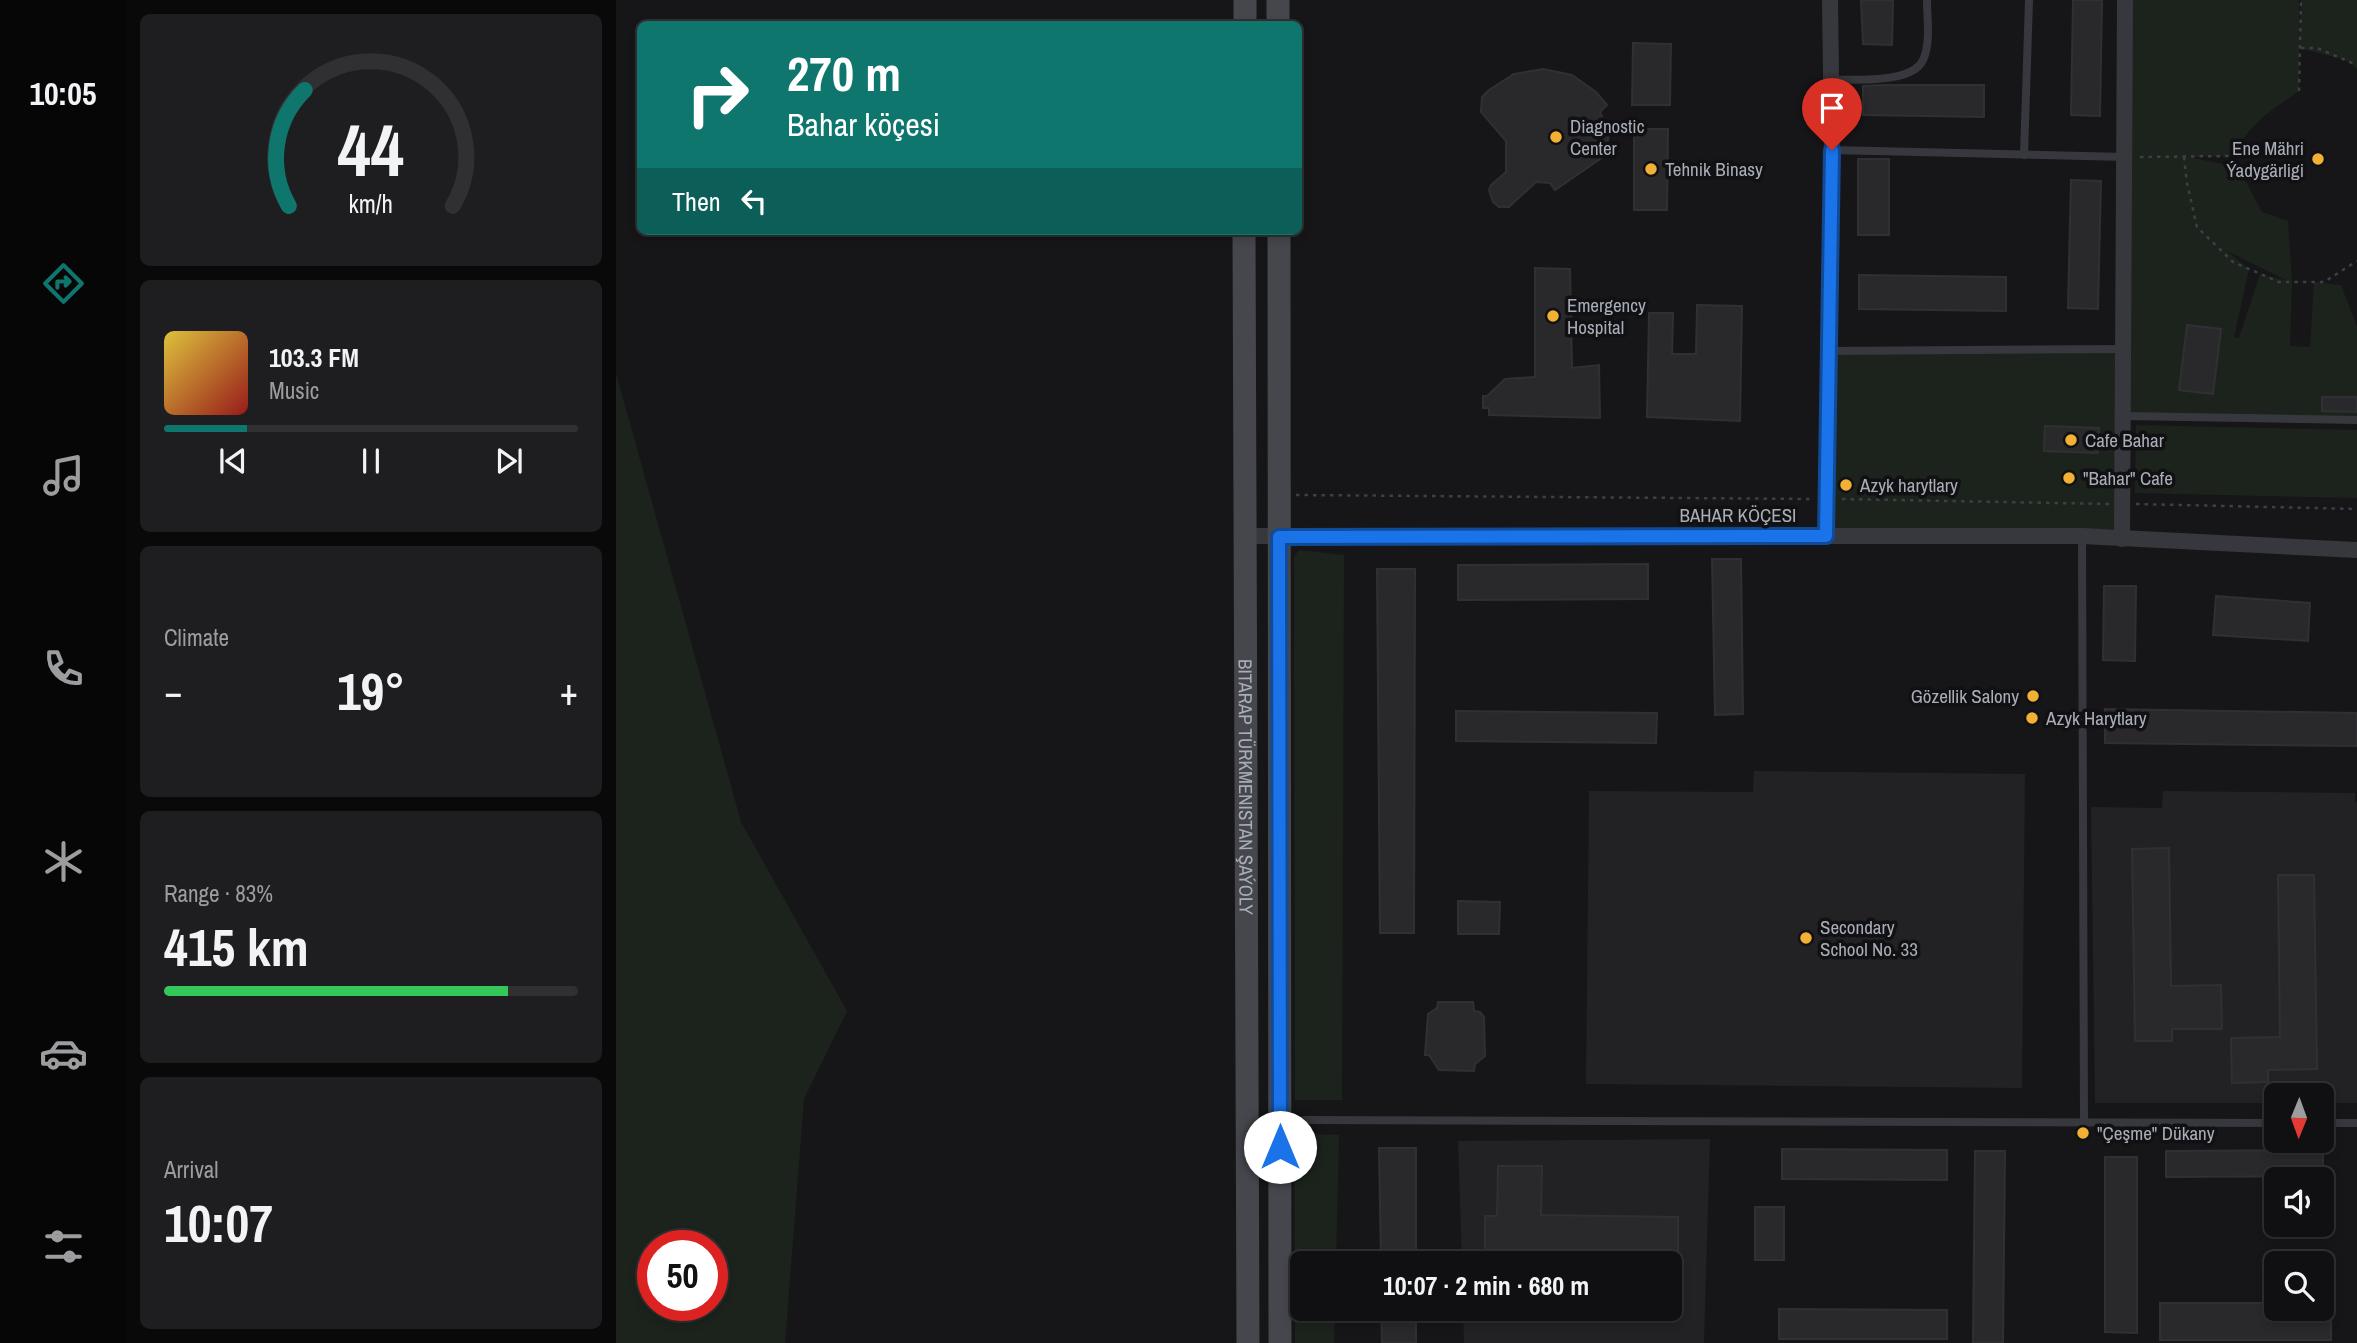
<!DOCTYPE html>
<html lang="en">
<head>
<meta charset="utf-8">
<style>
  body { margin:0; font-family:"Archivo Narrow",sans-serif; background:#1e1e20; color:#f1f3f6; height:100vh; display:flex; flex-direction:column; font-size:26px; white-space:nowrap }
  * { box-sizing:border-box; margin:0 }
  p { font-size:23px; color:#9c9d9f }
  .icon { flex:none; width:38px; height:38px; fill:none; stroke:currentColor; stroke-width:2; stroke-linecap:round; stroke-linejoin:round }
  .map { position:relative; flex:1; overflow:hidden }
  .side { display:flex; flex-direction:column; gap:14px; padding:14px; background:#09090a; width:490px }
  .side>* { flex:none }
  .hud { position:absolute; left:21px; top:21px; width:665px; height:214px; border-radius:10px; box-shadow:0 4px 10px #0003,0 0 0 2px #303032; background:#0f766e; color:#fff; overflow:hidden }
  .needle { width:46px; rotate:181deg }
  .tools { position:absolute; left:1648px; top:1083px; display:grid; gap:14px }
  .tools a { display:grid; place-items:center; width:70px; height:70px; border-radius:10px; background:#101012; box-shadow:0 4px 10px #0003,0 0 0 2px #303032; font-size:35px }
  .speed { position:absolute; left:21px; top:1230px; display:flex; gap:14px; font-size:35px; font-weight:700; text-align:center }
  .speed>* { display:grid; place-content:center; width:91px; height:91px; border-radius:50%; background:#101012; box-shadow:0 4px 10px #0003,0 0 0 2px #303032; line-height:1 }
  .speed .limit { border:10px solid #d22; background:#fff; color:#111 }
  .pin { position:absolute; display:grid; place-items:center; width:60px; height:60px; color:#fff; margin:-72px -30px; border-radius:50% 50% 50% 0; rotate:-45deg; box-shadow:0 0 7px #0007 }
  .pin .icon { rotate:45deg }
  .me { position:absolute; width:77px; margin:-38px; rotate:0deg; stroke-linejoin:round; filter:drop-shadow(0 0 5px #0008) }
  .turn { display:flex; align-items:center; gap:24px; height:147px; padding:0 35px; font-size:32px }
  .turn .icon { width:91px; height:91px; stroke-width:2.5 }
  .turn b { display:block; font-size:49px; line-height:60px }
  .then { display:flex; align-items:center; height:66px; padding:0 35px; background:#0003; gap:14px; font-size:26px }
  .big { font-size:52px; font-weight:700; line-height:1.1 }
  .side .tile { flex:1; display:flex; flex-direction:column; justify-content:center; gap:10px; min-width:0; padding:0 24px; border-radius:10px; background:#1e1e20 }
  .side .dial { align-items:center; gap:0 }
  .dial svg { height:182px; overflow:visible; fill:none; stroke:#303032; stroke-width:7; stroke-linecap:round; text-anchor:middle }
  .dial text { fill:#f1f3f6; stroke:none }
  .song { display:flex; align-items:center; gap:21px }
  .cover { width:84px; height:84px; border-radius:10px; background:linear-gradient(135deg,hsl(50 70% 55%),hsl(0 70% 35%)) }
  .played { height:7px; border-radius:4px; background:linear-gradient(90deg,#0f766e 20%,#303032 20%) }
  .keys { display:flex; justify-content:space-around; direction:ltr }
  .heat { display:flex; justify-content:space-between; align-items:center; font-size:38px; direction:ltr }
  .charge { height:10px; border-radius:5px; background:linear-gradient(90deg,#34c759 83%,#303032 0) }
  .trip { position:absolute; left:674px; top:1251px; width:392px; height:70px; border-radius:10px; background:#101012; box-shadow:0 4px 10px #0003,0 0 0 2px #303032; font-weight:700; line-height:70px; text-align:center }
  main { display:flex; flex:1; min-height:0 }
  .menu { display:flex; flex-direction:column; width:126px; justify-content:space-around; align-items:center; background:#060607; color:#9c9d9f }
  .menu .icon { width:49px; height:49px }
  .menu .active { color:#0f766e }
  .menu b { font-size:32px; color:#f1f3f6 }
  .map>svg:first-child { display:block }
</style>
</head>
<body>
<main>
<nav class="menu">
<b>10:05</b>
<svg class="icon active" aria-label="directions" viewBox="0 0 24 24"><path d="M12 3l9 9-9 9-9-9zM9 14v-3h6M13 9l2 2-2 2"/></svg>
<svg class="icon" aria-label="music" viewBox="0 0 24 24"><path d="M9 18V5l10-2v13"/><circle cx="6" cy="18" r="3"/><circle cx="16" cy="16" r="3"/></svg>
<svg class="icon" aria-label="phone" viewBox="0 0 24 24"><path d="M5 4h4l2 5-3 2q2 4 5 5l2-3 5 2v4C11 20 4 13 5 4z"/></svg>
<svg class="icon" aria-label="climate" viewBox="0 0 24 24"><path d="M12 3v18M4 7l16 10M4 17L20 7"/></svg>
<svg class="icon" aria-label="car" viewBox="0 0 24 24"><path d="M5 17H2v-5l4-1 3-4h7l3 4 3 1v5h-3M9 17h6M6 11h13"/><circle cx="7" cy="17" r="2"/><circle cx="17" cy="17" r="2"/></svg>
<svg class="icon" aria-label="filters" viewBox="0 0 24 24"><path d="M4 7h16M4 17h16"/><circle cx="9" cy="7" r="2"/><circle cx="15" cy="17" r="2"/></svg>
</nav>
<section class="side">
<div class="tile dial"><svg viewBox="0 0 100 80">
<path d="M14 69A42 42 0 1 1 86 69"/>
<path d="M14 69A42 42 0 0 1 21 18" stroke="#0f766e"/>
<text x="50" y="56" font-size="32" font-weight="700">44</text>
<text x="50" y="72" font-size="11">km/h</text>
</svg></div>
<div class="tile">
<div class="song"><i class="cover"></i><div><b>103.3 FM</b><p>Music</p></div></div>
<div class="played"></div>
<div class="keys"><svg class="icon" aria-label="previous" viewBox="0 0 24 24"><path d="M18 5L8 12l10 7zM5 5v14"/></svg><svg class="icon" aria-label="pause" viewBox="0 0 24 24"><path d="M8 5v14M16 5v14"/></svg><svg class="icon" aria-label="next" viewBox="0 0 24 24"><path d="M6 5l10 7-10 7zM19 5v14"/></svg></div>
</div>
<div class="tile"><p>Climate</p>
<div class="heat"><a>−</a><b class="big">19°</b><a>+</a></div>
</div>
<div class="tile"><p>Range · 83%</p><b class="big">415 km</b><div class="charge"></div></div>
<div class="tile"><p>Arrival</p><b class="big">10:07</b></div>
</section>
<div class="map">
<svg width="1741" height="1343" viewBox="0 0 1741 1343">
  <rect width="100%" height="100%" fill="#161618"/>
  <!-- built -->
  <g fill="#222225">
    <path d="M1138,771l271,3 -3,314 -436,-4 3,-293 164,1z"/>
    <path d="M1547,791l192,2v8l2,1v301h-35v-7h-45v7h-182l-4,-296 71,1z"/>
    <path d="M1094,1139l-6,204h-240l-1,-34h207v-45l-208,-1 -4,-122z"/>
  </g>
  <!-- green -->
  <g fill="#1c231d" fill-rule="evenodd">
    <path d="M1509,0h174v41l2,-41h56v69l-11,-9 -47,-12v43c-28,20 -51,32 -64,65l-47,1 50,10 24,45 26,9 4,61 -2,64 20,1 4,-65 27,3 16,42v93l-233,-4zM1611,251l61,30 -28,-7 -21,64 -5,-1 15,-68z"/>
    <rect x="1218" y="347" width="282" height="182"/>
    <path d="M0,373l125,449 106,189 -43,88 -19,244h-169zM37,1246h59v60h-59z"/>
    <path d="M1520,425l221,5v68l-222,-5z"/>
    <path d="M683,550l45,5 -2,545h-47l-1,-543z"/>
    <path d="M678,1133l45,2 -3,128 -34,1v45h33l-1,34h-39z"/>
  </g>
  <!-- building -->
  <g fill="#29292c" stroke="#303034" stroke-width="2">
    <path d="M1245,0h32l-1,45 -29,-1z"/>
    <path d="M1457,0h29l-2,116 -29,-1z"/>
    <path d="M1017,43l38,1 -1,61h-38z"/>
    <path d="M927,69l29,6 24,17 11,13 -7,7 9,21 -3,22 -51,35 -5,-7 -14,-1 -27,25h-10l-6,-5 -4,-12 2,-5 15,-13v-31l-25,-29 1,-15 7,-7 25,-16z"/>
    <path d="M1269,85h99v32l-121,-2v-29z"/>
    <path d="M1018,129h34l-1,81h-33z"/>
    <rect x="1242" y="159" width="31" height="76"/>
    <path d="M1455,180l30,1 -3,128 -30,-1z"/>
    <path d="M919,268l35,1 2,99 27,-3 1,53 -111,-3v-7h-6v-12h4l18,-17 30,-2z"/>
    <path d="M1243,275l147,2v34l-147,-2z"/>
    <path d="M1081,305l45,1 -2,115 -93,-4 2,-104h24l-1,41h24z"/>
    <path d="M1571,325l34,4 -8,65 -34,-4z"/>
    <path d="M1706,397h35v15l-35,-1z"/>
    <path d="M1429,426l54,2 -1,25 -54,-2z"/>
    <path d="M1096,559h29l2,155 -28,1z"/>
    <path d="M1032,564v35l-190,1v-35z"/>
    <path d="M761,569h38l-1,364h-34z"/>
    <path d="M1488,586h32l-1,75 -32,-1z"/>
    <path d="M1600,596l94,7 -2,38 -95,-6z"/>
    <path d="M1489,709l252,4v33l-252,-3z"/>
    <path d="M840,711l201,2 -1,30 -200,-2z"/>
    <path d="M1553,848l2,138 50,-1 1,44h-50v12h-37l-3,-192z"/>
    <path d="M1662,875h36l3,194 -49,1v12l-36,1 -1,-45 49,-1z"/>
    <path d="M842,901l42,1 -1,32h-41z"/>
    <path d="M822,1002h35l1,9 6,1 4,5 1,39 -10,8 -1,7 -35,-1 -10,-15h-4l3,-41 9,-6z"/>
    <path d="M763,1148h37v116h-35z"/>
    <path d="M1166,1149l165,1v30l-165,-1z"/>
    <path d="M1707,1150v26l-157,1v-26z"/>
    <path d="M1359,1151h30l-2,192h-30z"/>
    <path d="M1489,1157h32v176l-32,-1z"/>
    <path d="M882,1166h44l-1,49 137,2v35l-193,-2v-34h12z"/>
    <rect x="1139" y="1207" width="29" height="53"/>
    <path d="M1544,1303h117v6h54v31h-171z"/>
    <path d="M765,1309h35v34h-34z"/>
    <path d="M1163,1309l168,1v29h-168z"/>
  </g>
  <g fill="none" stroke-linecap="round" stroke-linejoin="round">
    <!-- path -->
    <g stroke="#3d3f44" stroke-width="2.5" stroke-dasharray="3.5 5" stroke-linecap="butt">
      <path d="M1685,48h16l40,17"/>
      <path d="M1683,91l2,-91"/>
      <path d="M1524,157l95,-1"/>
      <path d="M1568,157l3,26 10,44 36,35 46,20h45l33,-21"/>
      <path d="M680,495l515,4"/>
      <path d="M1226,499l267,5"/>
      <path d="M1520,504l221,5"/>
    </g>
    <!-- lane -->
    <g stroke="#37383d" stroke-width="8">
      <path d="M1215,80c24,-1 81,4 92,-20 8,-17 4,-42 4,-60"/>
      <path d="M1216,150l293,7"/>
      <path d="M1408,155l5,-155"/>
      <path d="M1212,351l296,-2"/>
      <path d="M1508,416l233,4"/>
      <path d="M1466,536l2,586"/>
      <path d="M688,1120l973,3"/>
      <path d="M1706,1123h35"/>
    </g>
    <!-- street -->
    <g stroke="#37383d" stroke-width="16">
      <path d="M628,536h838l275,14"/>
      <path d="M1210,536l6,-386 -2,-150"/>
      <path d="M1506,539l3,-539"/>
    </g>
    <!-- secondary -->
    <g stroke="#45474d" stroke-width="23">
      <path d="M662,0v24"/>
      <path d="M629,24v-24"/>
      <path id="s1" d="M628,231l4,1112"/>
      <path d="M663,231l1,1112"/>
    </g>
  </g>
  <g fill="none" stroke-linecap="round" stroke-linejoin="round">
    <!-- route casing -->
    <g stroke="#114b97" stroke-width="18">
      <path id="route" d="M664,1147l-1,-610 547,-1 6,-386"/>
    </g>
    <!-- route -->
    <use href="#route" stroke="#1a73e8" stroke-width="12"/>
  </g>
  <!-- markers -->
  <g fill="#f2b134" stroke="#111113" stroke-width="2.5">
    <circle cx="940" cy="137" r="7"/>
    <circle cx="1702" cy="159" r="7"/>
    <circle cx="1035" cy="169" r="7"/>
    <circle cx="937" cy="316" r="7"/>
    <circle cx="1455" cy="440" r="7"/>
    <circle cx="1453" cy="478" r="7"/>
    <circle cx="1230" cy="485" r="7"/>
    <circle cx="1417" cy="696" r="7"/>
    <circle cx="1416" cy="718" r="7"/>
    <circle cx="1190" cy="938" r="7"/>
    <circle cx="1467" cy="1133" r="7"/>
  </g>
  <g text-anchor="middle" stroke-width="7" stroke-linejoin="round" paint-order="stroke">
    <!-- poi labels -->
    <g font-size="19" fill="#a8adb8" stroke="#111113" text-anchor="start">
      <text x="954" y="133">Diagnostic<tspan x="954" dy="22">Center</tspan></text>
      <text x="1688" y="155" text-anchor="end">Ene Mähri<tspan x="1688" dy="22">Ýadygärligi</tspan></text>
      <text x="1049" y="176">Tehnik Binasy</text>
      <text x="951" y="312">Emergency<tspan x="951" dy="22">Hospital</tspan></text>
      <text x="1469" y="447">Cafe Bahar</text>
      <text x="1467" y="485">"Bahar" Cafe</text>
      <text x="1244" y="492">Azyk harytlary</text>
      <text x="1403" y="703" text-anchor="end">Gözellik Salony</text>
      <text x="1430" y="725">Azyk Harytlary</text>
      <text x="1204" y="934">Secondary<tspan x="1204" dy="22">School No. 33</tspan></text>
      <text x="1481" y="1140">"Çeşme" Dükany</text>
    </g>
    <!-- street labels -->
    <g font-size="19" fill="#a8adb8" stroke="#111113">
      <text x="1122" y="522">BAHAR KÖÇESI</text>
      <text dy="7" stroke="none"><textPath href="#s1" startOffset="556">BITARAP TÜRKMENISTAN ŞAÝOLY</textPath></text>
    </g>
  </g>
</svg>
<div class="tools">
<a><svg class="needle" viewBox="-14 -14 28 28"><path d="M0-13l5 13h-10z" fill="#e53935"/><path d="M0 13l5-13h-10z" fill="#9c9d9f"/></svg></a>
<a><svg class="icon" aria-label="sound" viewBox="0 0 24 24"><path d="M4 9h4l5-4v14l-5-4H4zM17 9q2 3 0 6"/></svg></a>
<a><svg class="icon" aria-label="search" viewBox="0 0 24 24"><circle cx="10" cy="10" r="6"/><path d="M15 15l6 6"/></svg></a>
</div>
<div class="speed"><div class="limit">50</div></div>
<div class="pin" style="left:1216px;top:150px;background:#d93025"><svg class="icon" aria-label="arrive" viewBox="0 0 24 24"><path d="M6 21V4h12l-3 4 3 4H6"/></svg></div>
<svg class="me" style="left:664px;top:1147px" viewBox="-20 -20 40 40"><circle r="19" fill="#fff"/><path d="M0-13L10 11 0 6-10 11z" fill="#1a73e8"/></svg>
<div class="trip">10:07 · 2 min · 680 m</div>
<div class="hud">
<div class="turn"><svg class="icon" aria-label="right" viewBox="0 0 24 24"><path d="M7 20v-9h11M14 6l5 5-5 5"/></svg><div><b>270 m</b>Bahar köçesi</div></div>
<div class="then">Then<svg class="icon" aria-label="left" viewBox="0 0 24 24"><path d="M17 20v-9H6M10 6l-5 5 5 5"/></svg></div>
</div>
</div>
</main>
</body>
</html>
